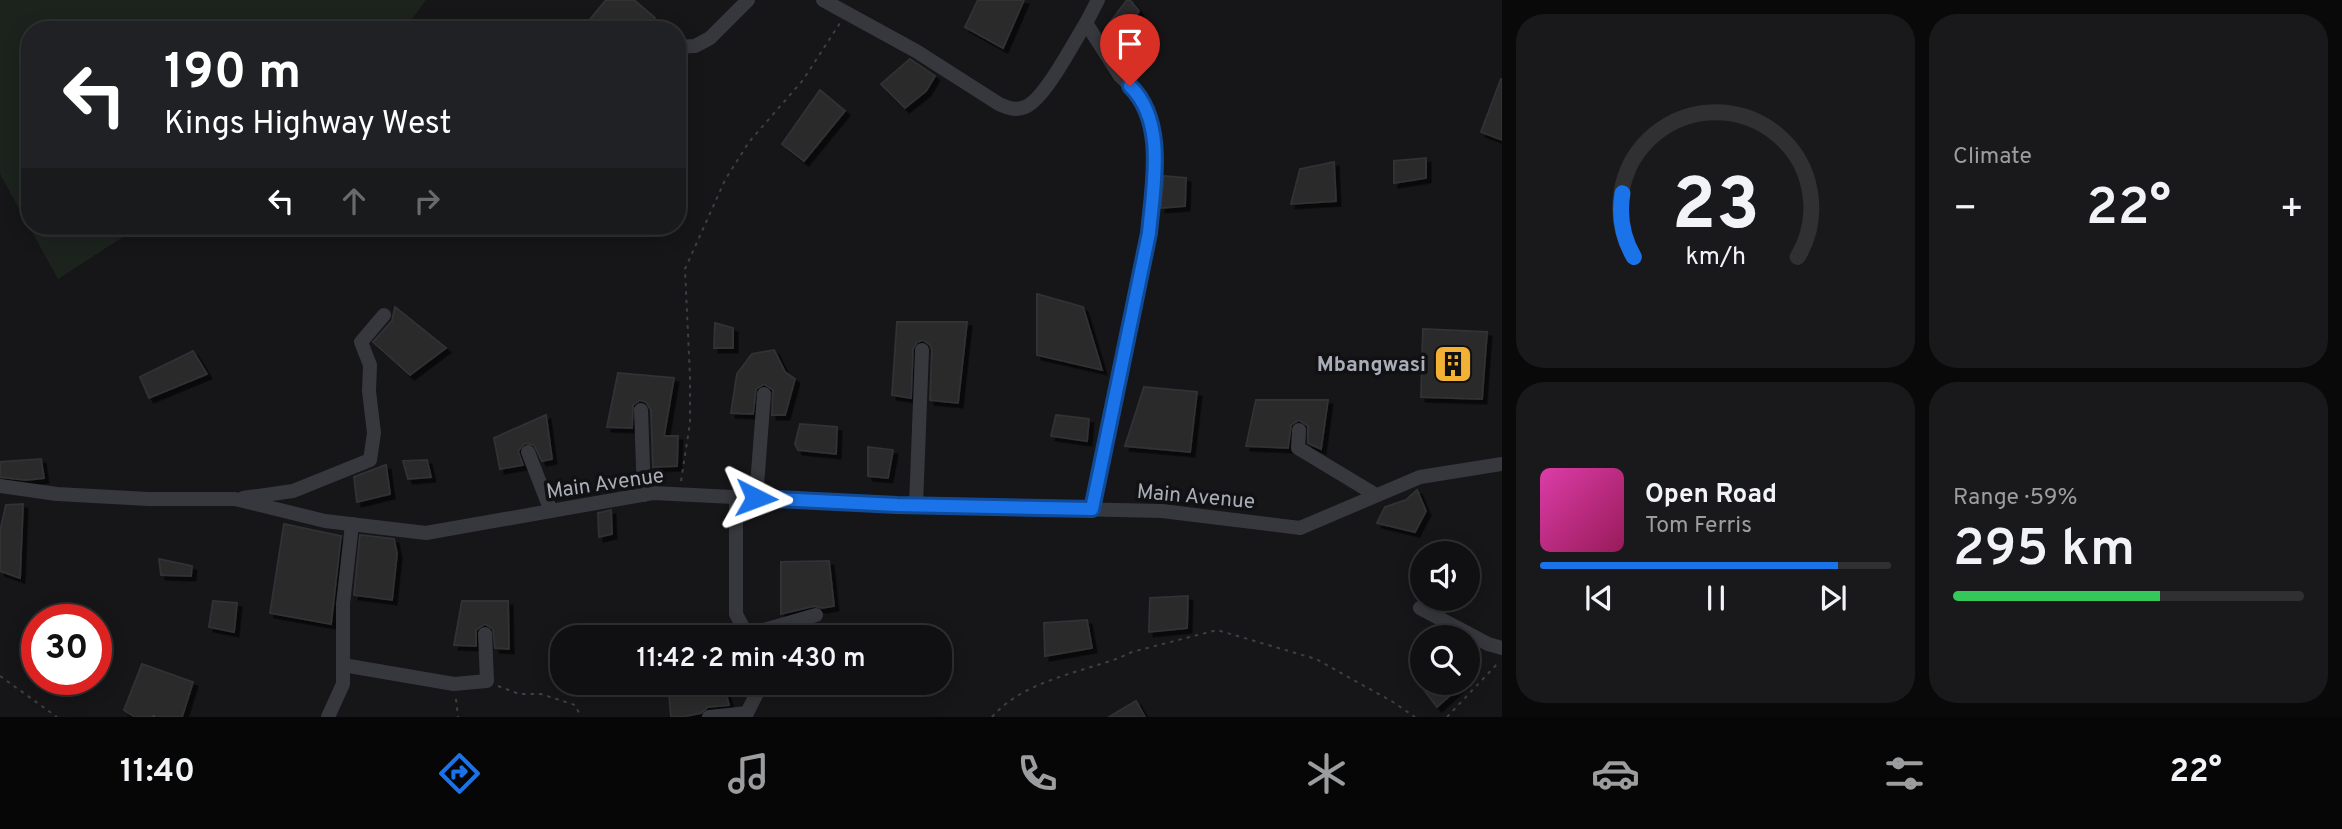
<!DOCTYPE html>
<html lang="en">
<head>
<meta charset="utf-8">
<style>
  body { margin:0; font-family:Overpass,sans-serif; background:#19191b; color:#f1f3f6; height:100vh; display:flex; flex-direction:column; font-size:26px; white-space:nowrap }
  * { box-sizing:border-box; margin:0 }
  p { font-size:23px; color:#9c9d9f }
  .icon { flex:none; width:38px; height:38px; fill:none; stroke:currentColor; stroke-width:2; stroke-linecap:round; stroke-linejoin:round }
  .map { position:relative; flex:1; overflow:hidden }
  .sheet { display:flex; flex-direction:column; gap:14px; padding:14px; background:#09090a; width:840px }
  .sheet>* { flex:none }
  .banner { position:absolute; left:21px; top:21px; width:665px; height:214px; border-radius:28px; box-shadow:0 4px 18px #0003,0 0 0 2px #303032; background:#202124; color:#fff; overflow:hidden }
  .controls { position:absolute; left:1410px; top:541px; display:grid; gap:14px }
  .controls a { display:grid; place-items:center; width:70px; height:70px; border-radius:50%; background:#101012; box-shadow:0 4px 18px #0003,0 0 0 2px #303032; font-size:35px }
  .speed { position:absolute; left:21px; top:604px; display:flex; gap:14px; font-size:35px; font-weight:700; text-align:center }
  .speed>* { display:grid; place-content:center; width:91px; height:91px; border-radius:50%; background:#101012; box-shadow:0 4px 18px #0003,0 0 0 2px #303032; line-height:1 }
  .speed .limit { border:10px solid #d22; background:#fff; color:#111 }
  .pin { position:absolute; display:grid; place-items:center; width:60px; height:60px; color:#fff; margin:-72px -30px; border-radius:50% 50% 50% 0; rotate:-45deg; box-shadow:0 0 7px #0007 }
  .pin .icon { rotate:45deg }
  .me { position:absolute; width:77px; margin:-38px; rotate:93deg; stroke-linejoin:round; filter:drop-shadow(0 0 5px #0008) }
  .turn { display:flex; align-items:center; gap:24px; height:147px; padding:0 28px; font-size:32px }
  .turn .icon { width:91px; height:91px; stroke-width:2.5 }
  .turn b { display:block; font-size:49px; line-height:60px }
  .lanes { display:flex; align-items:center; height:66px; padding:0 28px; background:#0003; justify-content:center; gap:35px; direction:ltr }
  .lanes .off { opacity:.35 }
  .big { font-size:52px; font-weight:600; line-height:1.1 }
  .sheet .card { flex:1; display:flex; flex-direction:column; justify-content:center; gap:10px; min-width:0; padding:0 24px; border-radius:28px; background:#19191b }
  .sheet .dial { align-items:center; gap:0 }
  .dial svg { height:182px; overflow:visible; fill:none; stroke:#303032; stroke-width:7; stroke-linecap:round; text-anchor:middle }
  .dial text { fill:#f1f3f6; stroke:none }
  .song { display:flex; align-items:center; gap:21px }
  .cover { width:84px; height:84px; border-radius:10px; background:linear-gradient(135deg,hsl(320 70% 55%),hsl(330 70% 35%)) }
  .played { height:7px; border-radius:4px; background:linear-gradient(90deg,#1a73e8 85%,#303032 85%) }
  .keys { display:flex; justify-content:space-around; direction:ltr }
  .heat { display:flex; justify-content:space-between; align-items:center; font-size:38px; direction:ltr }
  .charge { height:10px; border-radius:5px; background:linear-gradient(90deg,#34c759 59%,#303032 0) }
  .sheet .tiles { flex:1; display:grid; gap:14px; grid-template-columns:repeat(2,1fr) }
  .trip { position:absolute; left:550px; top:625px; width:402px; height:70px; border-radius:28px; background:#101012; box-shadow:0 4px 18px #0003,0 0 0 2px #303032; font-weight:600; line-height:70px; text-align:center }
  .tabs { display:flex; height:112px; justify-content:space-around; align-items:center; background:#060607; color:#9c9d9f }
  .tabs .icon { width:49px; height:49px }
  .tabs .active { color:#1a73e8 }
  .tabs b { font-size:32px; color:#f1f3f6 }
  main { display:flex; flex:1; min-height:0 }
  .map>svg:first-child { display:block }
</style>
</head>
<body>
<main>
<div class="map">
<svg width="1502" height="717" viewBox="0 0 1502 717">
  <defs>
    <filter id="shadow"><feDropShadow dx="4.5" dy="4.5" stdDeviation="0" flood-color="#0009"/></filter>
  </defs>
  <rect width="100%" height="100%" fill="#161618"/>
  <!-- green -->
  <path fill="#1c231d" d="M0,0h426l-22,30h-374v196h110l-82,53 -58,-105z"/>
  <!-- building -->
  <g fill="#29292c" stroke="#303034" stroke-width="2" filter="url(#shadow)">
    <path d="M606,0h28l21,18 -9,12h-65z"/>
    <path d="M978,0h46l-21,48 -38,-21z"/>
    <path d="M1127,0h3l9,11 -17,26 -14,-12z"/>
    <path d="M910,59l25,17 -9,15 -21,17 -24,-24z"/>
    <path d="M1501,79h1v61l-21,-8z"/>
    <path d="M820,90l25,21 -41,50 -22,-17z"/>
    <path d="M1426,158v20l-32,5v-22z"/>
    <path d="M1334,162l2,39 -45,3 9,-35z"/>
    <path d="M1164,176l22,2 -1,28 -24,2z"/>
    <path d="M1037,294l46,13 19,63 -65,-15z"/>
    <path d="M395,307l51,41 -36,27 -37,-33 19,-21z"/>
    <path d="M897,322h70l-9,81 -28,-3 2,-50 -2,-5 -7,-5 -6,2 -4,7 -2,49 -19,-3z"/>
    <path d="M715,323l18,5v20h-19z"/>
    <path d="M1423,329l64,3 -5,67 -61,-2z"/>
    <path d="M774,350l11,22 10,7 -10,36h-13l1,-25 -9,-6 -8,5 -3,25 -22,-1 6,-39 15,-20z"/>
    <path d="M193,351l14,23 -58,24 -9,-21z"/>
    <path d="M618,373l56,5 -10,58h14l-1,30 -24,1 -2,-57 -5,-8 -6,-2 -7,5 -1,23 -25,-1z"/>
    <path d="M1144,387l53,5 -7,60 -65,-6z"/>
    <path d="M1256,400h72l-7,49 -13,-6v-17l-9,-6 -8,5 -3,23 -42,-2z"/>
    <path d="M546,415l6,44 -10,2 -8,-16 -9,-2 -7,8 5,14 -23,4 -6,-31z"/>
    <path d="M1056,415l33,4 -2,22 -36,-5z"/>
    <path d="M800,424l37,3 -1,27 -38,-4 -3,-6z"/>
    <path d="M868,447l25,3 -5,28 -20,-2z"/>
    <path d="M41,459l3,19 -18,2 -26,-3v-15z"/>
    <path d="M427,460l4,17 -23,2 -5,-18z"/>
    <path d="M386,465l4,29 -33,8 -3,-25z"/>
    <path d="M1417,490l9,21 -11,21 -38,-9 8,-16 21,-7z"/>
    <path d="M23,504l-3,74 -20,-7v-40l6,-26z"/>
    <path d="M611,510l1,24 -13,3 -1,-24z"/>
    <path d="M284,524l57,12 -10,88 -61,-11z"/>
    <path d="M360,535l34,4 3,15 -5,46 -38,-5z"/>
    <path d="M159,559l33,7 -1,10 -30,-1z"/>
    <path d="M829,561l5,45 -12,2 -8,-2 -33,8v-52z"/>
    <path d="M1188,596l-1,32 -38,4 1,-34z"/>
    <path d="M213,601l24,2 -3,29 -25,-5z"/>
    <path d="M462,601h46l1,48 -14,-1 -2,-19 -8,-5 -9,6v16l-22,-1z"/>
    <path d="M1087,620l5,28 -47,8 -1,-33z"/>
    <path d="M142,664l51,18 -11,35h-47l-11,-7z"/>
    <path d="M668,682h55l6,23 -21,2 -7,6 -20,4h-10z"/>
    <path d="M1418,682h47l-28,25z"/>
    <path d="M1136,701l9,16h-36z"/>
  </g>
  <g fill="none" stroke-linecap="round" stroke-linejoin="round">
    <!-- path -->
    <g stroke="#3d3f44" stroke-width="2" stroke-dasharray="3.5 5" stroke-linecap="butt">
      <path d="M681,481l9,-58v-46l-5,-108 40,-89 24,-38 54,-62 37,-57"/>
      <path d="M0,676l57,41"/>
      <path d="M498,686l21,8h22l34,11 6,12"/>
      <path d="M456,699l2,18"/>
      <path d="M152,717l7,-4"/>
      <path d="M992,717c30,-35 85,-44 127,-59l13,-6 85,-22 99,29 77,43 22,15"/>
      <path d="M1447,717l52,-55"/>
    </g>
    <!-- minor -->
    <g stroke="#37383d" stroke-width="14">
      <path d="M823,0l93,51 83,53c9,4 17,7 26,3 20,-8 48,-64 61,-84"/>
      <path d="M677,47l18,-1 15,-8 38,-38"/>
      <path d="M641,410l3,85"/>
      <path d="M1299,430l-1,18 78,47"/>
      <path d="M528,452l23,59"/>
      <path d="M0,486l57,8 91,5h87l90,22 101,12 227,-40 244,12 265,6 138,17 120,-51 82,-13"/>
      <path d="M736,497v117l12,23"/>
      <path d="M243,498l50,-7 77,-31 4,-27 -5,-42 1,-26 -9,-23 23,-27"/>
      <path d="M756,498l8,-104"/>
      <path d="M916,505l6,-155"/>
      <path d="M1092,509l57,-276 6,-64 -2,-34 -12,-39 -21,-20 -34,-53 12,-23"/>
      <path d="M1420,608l68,36 14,4"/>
      <path d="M747,635l69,-20"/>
      <path d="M343,665l111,19 33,-3 -2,-47"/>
      <path d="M328,717l15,-33v-80l9,-80"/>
      <path d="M709,717l38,-4 11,-22 -3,-9"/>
    </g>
  </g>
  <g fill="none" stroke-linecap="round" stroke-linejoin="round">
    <!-- route casing -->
    <g stroke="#114b97" stroke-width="18">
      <path id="route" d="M756,498l141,7 195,4 57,-276c4,-46 18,-111 -19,-147"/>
    </g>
    <!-- route -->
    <use href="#route" stroke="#1a73e8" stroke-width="12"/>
  </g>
  <!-- icons -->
  <defs>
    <g id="building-square" transform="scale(2.0125)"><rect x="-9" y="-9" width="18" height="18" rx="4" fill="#f2b134" stroke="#111113"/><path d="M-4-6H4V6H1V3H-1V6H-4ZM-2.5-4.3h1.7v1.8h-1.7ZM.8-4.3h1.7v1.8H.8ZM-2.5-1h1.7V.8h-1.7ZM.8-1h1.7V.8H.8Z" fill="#111"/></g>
  </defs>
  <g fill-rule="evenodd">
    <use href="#building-square" x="1453" y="364"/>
  </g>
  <g text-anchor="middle" stroke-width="7" stroke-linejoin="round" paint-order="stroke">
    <!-- poi labels -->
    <g font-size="21" font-weight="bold" fill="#a8adb8" stroke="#111113" text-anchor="end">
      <text x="1426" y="371">Mbangwasi</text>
    </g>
    <!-- street labels -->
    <g font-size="21" fill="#a8adb8" stroke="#111113">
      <text transform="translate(605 483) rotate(-8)" y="7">Main Avenue</text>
      <text transform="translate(1196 496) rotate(5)" y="7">Main Avenue</text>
    </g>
  </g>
</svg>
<div class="controls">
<a><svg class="icon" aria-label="sound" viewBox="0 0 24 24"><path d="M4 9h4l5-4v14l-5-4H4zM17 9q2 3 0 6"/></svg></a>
<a><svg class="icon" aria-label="search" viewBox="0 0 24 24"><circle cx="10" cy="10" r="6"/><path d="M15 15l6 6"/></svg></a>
</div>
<div class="speed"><div class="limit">30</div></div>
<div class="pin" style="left:1130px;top:86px;background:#d93025"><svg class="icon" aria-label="arrive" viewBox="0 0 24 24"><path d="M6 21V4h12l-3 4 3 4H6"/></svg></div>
<svg class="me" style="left:756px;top:498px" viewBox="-20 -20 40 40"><path d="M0-17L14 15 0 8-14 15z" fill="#1a73e8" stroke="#fff" stroke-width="4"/></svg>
<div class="trip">11:42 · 2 min · 430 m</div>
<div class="banner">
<div class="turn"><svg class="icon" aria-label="left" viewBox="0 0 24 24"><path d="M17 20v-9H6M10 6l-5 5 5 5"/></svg><div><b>190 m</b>Kings Highway West</div></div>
<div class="lanes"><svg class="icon" aria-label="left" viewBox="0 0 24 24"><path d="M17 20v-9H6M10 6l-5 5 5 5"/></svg><svg class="icon off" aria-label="ahead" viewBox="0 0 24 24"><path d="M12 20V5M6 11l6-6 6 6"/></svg><svg class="icon off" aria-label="right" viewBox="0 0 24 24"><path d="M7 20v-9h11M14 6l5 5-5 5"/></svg></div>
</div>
</div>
<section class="sheet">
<div class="tiles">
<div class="card dial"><svg viewBox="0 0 100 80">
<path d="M14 69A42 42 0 1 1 86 69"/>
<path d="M14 69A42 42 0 0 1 9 41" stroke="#1a73e8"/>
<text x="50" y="56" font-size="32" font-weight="700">23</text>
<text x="50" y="72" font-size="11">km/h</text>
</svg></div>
<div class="card"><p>Climate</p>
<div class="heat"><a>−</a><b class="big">22°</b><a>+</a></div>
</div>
<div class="card">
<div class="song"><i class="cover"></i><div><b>Open Road</b><p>Tom Ferris</p></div></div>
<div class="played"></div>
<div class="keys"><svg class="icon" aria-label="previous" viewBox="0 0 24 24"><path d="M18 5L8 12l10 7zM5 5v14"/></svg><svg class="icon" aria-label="pause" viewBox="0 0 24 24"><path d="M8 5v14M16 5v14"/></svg><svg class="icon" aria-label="next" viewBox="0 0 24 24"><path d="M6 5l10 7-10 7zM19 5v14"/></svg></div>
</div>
<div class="card"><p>Range · 59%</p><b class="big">295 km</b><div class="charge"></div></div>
</div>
</section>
</main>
<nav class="tabs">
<b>11:40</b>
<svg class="icon active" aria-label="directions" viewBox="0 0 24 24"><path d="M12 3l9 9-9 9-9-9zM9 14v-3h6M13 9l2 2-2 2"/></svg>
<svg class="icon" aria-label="music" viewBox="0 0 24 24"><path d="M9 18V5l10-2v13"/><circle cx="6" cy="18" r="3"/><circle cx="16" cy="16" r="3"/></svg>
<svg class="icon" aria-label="phone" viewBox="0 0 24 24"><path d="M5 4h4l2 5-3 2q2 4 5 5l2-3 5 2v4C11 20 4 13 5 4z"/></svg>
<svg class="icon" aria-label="climate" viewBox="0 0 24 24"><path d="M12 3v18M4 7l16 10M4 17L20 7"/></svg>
<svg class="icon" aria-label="car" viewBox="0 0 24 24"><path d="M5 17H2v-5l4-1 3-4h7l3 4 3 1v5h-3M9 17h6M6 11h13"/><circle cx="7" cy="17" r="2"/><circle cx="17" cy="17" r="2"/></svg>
<svg class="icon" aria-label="filters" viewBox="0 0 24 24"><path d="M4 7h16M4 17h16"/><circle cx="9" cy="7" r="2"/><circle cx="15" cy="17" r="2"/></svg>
<b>22°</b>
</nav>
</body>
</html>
